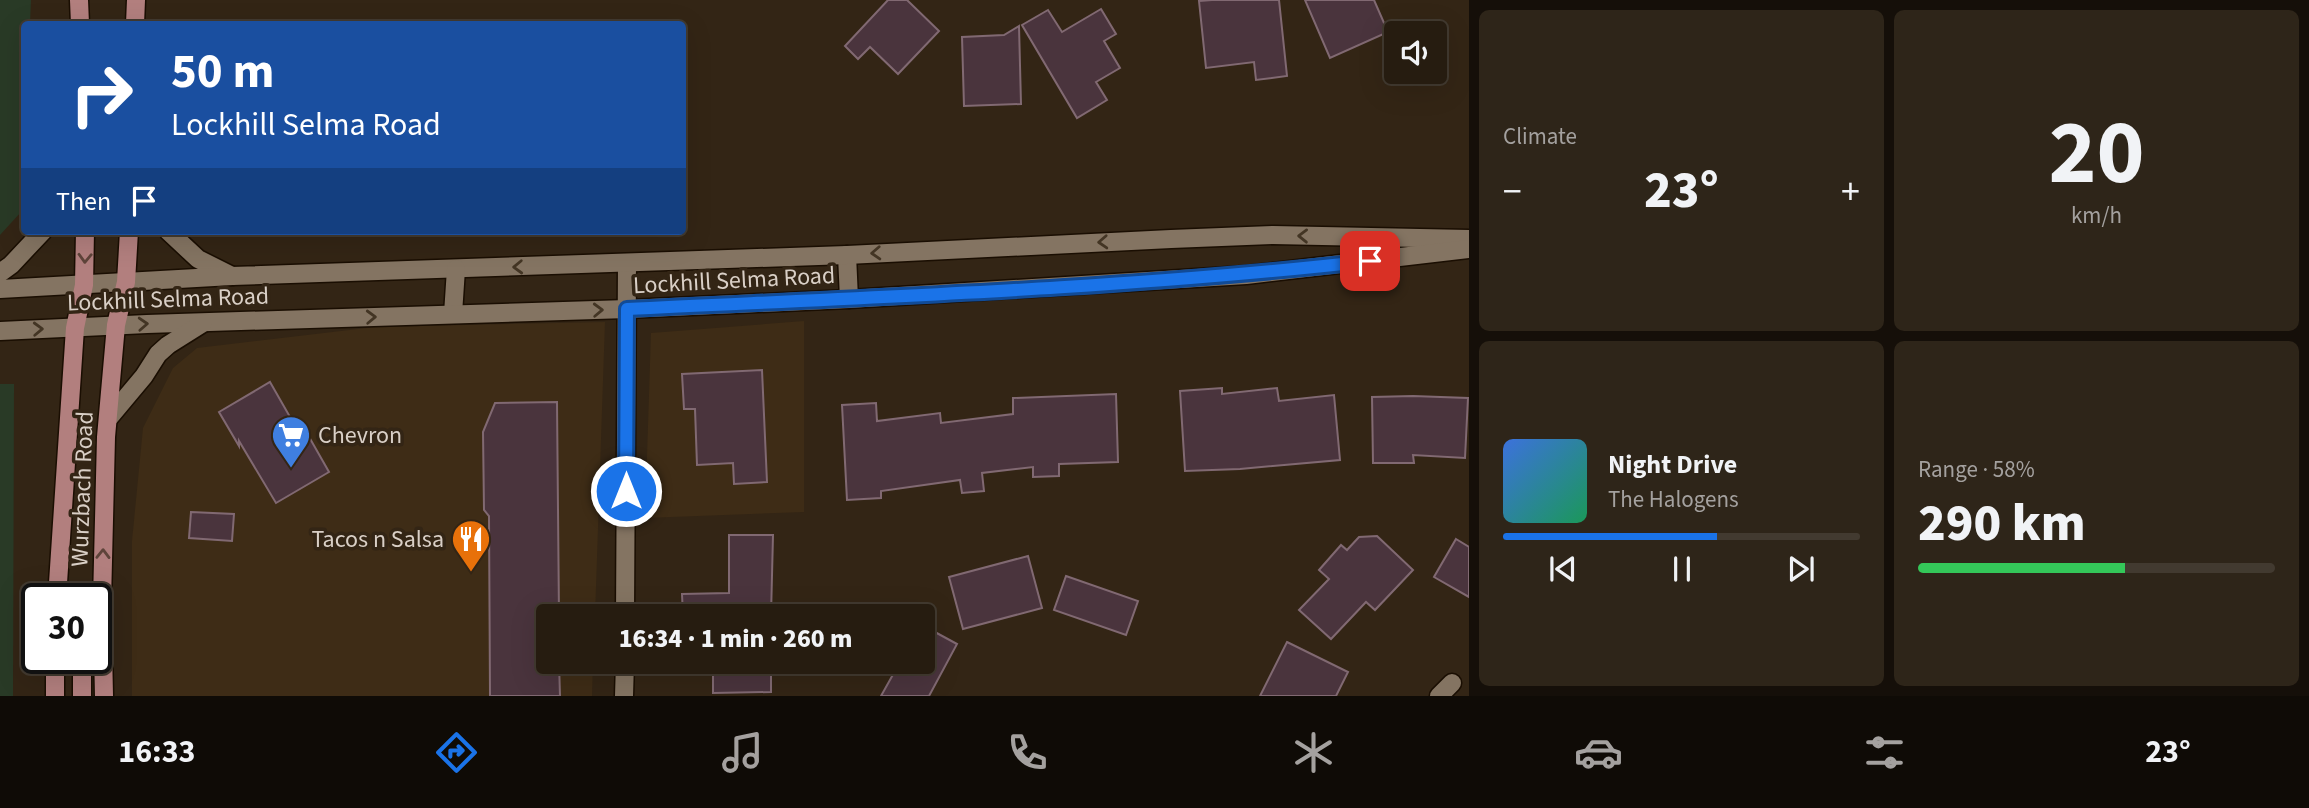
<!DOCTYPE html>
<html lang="en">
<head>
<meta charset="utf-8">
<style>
  body { margin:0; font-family:"Source Sans 3",sans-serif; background:#2e2519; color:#f1f3f6; height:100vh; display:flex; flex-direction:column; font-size:26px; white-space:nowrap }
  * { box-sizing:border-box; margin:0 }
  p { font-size:23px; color:#a4a19f }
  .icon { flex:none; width:38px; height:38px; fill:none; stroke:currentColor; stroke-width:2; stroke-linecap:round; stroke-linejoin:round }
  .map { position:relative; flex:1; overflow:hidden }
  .drawer { display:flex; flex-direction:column; gap:10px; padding:10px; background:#150f09; width:840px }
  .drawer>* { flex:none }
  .guide { position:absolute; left:21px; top:21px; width:665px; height:214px; border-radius:7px; box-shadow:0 7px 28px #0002,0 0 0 2px #423a30; background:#1a4fa0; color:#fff; overflow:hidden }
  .buttons { position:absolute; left:1384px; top:21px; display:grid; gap:14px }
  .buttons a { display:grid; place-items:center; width:63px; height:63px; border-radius:7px; background:#261c10; box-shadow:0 7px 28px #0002,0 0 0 2px #423a30; font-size:35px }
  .speed { position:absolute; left:21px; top:583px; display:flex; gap:14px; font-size:35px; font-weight:700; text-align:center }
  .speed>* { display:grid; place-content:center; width:91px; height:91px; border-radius:50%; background:#261c10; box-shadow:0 7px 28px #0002,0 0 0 2px #423a30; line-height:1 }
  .speed .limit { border:4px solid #111; border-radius:10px; background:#fff; color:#111 }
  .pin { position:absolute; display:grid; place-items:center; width:60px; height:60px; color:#fff; margin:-30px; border-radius:14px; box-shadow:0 4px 10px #0006 }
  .me { position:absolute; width:77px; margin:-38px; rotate:0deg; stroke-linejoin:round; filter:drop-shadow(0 0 5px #0008) }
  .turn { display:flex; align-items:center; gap:24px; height:147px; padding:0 35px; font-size:32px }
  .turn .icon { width:91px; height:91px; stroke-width:2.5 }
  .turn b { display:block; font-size:49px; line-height:60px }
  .then { display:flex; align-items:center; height:66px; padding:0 35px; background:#0003; gap:14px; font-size:26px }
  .big { font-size:52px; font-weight:800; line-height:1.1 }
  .drawer .tile { flex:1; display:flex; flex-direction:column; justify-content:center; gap:10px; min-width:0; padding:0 24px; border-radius:10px; background:#2e2519 }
  .drawer .dial { align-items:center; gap:0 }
  .dial b { font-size:91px; line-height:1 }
  .song { display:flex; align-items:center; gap:21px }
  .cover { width:84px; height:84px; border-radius:10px; background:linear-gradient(135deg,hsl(220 70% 55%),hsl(150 70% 35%)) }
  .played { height:7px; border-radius:4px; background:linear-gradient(90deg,#1a73e8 60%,#423a30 60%) }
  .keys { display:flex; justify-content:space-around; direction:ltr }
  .heat { display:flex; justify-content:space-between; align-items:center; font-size:38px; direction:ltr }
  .charge { height:10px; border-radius:5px; background:linear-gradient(90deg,#34c759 58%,#423a30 0) }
  .drawer .tiles { flex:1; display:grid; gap:10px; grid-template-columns:repeat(2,1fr) }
  .trip { position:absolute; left:536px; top:604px; width:399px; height:70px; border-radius:7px; background:#261c10; box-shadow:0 7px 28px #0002,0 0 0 2px #423a30; font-weight:800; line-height:70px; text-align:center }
  .tabs { display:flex; height:112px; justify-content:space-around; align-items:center; background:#0f0b06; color:#a4a19f }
  .tabs .icon { width:49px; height:49px }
  .tabs .selected { color:#1a73e8 }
  .tabs b { font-size:32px; color:#f1f3f6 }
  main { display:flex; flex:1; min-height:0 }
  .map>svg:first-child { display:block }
</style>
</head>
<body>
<main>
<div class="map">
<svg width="1469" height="696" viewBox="0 0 1469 696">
  <rect width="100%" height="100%" fill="#332515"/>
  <!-- built -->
  <g fill="#3e2c16">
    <path d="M804,321v191l-159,6 6,-185z"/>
    <path d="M605,322l-10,294h-47v46h45l-1,34h-460v-155l11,-113 30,-60 24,-20 178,-21z"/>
  </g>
  <!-- green -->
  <g fill="#293a26">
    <path d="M0,0h31l-1,24h-6v145l-3,43 -21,23z"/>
    <path d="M0,384h14l-1,312h-13z"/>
  </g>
  <!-- building -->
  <g fill="#4a343d" stroke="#816972" stroke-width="2">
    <path d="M888,0h19l32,31 -41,43 -28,-27 -12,12 -13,-13z"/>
    <path d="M1212,0h67l8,76 -31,4 -2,-18 -48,6 -7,-67z"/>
    <path d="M1305,0h69l14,32 -58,26z"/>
    <path d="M1101,9l15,25 -12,7 16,27 -24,14 11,18 -30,18 -55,-93 26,-15 14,22z"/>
    <path d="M1019,26l2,78 -57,2 -2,-69 42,-2z"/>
    <path d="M762,370l5,112 -33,2 -1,-21 -36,2 -2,-56h-11l-2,-35z"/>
    <path d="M270,382l32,56 6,-3 21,37 -53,31 -37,-62v5l-20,-34z"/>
    <path d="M1222,388v6l55,-6 2,13 55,-6 6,65 -100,9 -55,2 -5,-80z"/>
    <path d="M1116,394l2,68 -59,2v12l-26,1v-10l-51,6 2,18 -22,2 -2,-13 -79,11v7l-34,2 -5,-95 34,-2 1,18 63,-8 1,10 72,-9v-16z"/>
    <path d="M1413,396l55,2 -3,60 -52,-3 1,8h-41l-1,-66z"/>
    <path d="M557,402l2,214h-11v46h11l1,34h-70l-1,-180 -5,-6 -1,-78 12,-29z"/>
    <path d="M191,512l43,2 -2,27 -43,-3z"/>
    <path d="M729,535h44l-2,81h-88l-1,-22 47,-1z"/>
    <path d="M1377,536l36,34 -38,40 -9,-8 -35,37 -32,-29 30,-31 -10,-9 22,-25 6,5 12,-13z"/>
    <path d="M1456,539l13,8v50l-35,-20z"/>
    <path d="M1028,556l14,52 -79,21 -14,-52z"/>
    <path d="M1066,576l72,25 -12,34 -72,-25z"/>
    <path d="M922,625l35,19 -28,52h-48l19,-34h22z"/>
    <path d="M1287,642l61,30 -12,24h-76z"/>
    <path d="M713,662h58v30l-58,1z"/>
  </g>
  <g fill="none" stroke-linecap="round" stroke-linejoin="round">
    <!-- minor casing -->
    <g stroke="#1a0e02" stroke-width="21">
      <g id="minor">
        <path d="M847,255l2,44"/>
        <path d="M625,616l2,-353"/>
        <path d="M624,696l1,-34"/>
        <path d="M1439,696l13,-13"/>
      </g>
    </g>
    <!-- secondary casing -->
    <g stroke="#1a0e02" stroke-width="21">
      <g id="secondary">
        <path d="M168,231l30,28 34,17"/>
        <path d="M0,273l11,-8 32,-34"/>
        <path d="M0,289l232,-13 615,-21 324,-16 102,-4 196,4"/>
        <path d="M453,314l3,-45"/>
        <path d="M0,331l147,-7 480,-15 222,-10 397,-24 223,-26"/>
        <path d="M108,419l36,-43 14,-22 10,-9 35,-22"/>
      </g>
    </g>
    <!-- primary casing -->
    <g stroke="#1a0e02" stroke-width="21">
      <g id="primary">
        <path d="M79,0l1,24"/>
        <path d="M135,24l1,-24"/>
        <path d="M57,598l18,-270 9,-43 1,-54"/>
        <path d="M77,658l5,6v32"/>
        <path d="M55,696v-38"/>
        <path d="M104,696l-2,-94 4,-165 10,-112 10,-43 3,-51"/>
      </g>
    </g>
    <!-- minor -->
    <use href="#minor" stroke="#847462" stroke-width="18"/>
    <!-- secondary -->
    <use href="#secondary" stroke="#847462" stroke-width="18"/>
    <!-- primary -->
    <use href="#primary" stroke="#b27f7e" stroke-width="18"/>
  </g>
  <!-- one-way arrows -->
  <defs><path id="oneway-chevron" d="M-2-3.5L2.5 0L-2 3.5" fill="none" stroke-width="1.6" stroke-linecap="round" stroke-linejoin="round" transform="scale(1.75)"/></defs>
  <g stroke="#433524">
    <use href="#oneway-chevron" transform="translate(1303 236) rotate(-179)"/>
    <use href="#oneway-chevron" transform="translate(1103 242) rotate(177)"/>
    <use href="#oneway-chevron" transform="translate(876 253) rotate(177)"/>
    <use href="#oneway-chevron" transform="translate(518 267) rotate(178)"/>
    <use href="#oneway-chevron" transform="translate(598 310) rotate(-2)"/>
    <use href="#oneway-chevron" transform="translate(371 317) rotate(-2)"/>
    <use href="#oneway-chevron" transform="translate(143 324) rotate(-3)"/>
    <use href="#oneway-chevron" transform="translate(38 329) rotate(-2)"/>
  </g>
  <g stroke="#5f443a">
    <use href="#oneway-chevron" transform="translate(85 258) rotate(92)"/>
    <use href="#oneway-chevron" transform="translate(103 554) rotate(-89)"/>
  </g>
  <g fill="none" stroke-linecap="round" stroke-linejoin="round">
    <!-- route casing -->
    <g stroke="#114b97" stroke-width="18">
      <path id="route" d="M626,491l1,-182c248,-12 496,-20 743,-48"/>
    </g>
    <!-- route -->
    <use href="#route" stroke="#1a73e8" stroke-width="12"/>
  </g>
  <!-- icons -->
  <defs>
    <g id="supermarket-pin" transform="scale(2.0125)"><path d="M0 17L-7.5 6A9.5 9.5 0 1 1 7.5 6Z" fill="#3f7fe0" stroke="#332515"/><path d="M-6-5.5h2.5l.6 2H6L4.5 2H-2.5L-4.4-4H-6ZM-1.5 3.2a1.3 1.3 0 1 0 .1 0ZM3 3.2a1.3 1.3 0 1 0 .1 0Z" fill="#fff"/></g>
    <g id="restaurant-pin" transform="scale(2.0125)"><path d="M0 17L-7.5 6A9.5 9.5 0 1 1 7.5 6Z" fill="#e8710a" stroke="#332515"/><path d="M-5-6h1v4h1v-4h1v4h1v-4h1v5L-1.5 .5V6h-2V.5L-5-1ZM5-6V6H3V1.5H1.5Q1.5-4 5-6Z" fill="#fff"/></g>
  </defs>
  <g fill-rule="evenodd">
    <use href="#supermarket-pin" x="291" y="435"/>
    <use href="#restaurant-pin" x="471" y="539"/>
  </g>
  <g text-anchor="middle" stroke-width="7" stroke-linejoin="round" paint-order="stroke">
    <!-- street labels -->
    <g font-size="24" fill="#d9cfc6" stroke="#332515">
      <text transform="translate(734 280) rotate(-3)" y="8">Lockhill Selma Road</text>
      <text transform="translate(168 299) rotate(-2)" y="8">Lockhill Selma Road</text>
      <text transform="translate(82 489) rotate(-88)" y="8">Wurzbach Road</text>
    </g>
    <!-- poi labels -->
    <g font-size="24" fill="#d9cfc6" stroke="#332515" text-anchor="start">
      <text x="318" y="443">Chevron</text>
      <text x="444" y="547" text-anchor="end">Tacos n Salsa</text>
    </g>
  </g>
</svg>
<div class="buttons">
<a><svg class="icon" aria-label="sound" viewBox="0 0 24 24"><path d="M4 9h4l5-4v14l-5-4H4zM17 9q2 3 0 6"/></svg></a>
</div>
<div class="speed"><div class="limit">30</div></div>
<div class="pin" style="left:1370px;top:261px;background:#d93025"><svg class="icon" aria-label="arrive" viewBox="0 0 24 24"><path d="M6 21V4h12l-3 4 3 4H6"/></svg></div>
<svg class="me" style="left:626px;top:491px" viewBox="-20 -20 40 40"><circle r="17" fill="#1a73e8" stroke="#fff" stroke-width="3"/><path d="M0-11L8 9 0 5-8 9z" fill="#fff"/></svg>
<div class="trip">16:34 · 1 min · 260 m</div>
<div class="guide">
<div class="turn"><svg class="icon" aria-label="right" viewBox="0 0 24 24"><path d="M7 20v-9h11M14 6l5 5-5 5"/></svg><div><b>50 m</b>Lockhill Selma Road</div></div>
<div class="then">Then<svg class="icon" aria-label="arrive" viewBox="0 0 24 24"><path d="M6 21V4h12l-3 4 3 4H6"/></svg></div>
</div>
</div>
<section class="drawer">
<div class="tiles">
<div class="tile"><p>Climate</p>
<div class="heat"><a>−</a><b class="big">23°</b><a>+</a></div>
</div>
<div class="tile dial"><b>20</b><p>km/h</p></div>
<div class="tile">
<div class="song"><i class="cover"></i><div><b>Night Drive</b><p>The Halogens</p></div></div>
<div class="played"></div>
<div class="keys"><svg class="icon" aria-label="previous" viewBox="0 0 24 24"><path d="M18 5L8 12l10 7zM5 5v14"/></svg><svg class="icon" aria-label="pause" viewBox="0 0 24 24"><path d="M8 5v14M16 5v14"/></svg><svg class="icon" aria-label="next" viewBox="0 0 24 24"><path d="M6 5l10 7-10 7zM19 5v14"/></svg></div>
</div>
<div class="tile"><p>Range · 58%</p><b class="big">290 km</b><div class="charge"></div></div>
</div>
</section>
</main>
<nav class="tabs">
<b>16:33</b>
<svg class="icon selected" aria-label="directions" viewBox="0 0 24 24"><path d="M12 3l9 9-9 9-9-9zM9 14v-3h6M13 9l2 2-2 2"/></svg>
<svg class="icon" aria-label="music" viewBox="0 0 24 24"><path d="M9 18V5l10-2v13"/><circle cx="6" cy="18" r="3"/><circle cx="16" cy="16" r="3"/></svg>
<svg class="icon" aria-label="phone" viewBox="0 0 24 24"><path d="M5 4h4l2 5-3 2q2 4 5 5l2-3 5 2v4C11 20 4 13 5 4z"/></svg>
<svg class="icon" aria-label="climate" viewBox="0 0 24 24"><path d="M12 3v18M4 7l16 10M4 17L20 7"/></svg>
<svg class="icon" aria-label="car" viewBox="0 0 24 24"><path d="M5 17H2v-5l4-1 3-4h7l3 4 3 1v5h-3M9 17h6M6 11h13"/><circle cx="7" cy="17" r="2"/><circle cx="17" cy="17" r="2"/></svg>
<svg class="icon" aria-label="filters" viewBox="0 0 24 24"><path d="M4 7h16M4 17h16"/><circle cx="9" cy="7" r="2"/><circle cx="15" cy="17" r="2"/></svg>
<b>23°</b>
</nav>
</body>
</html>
